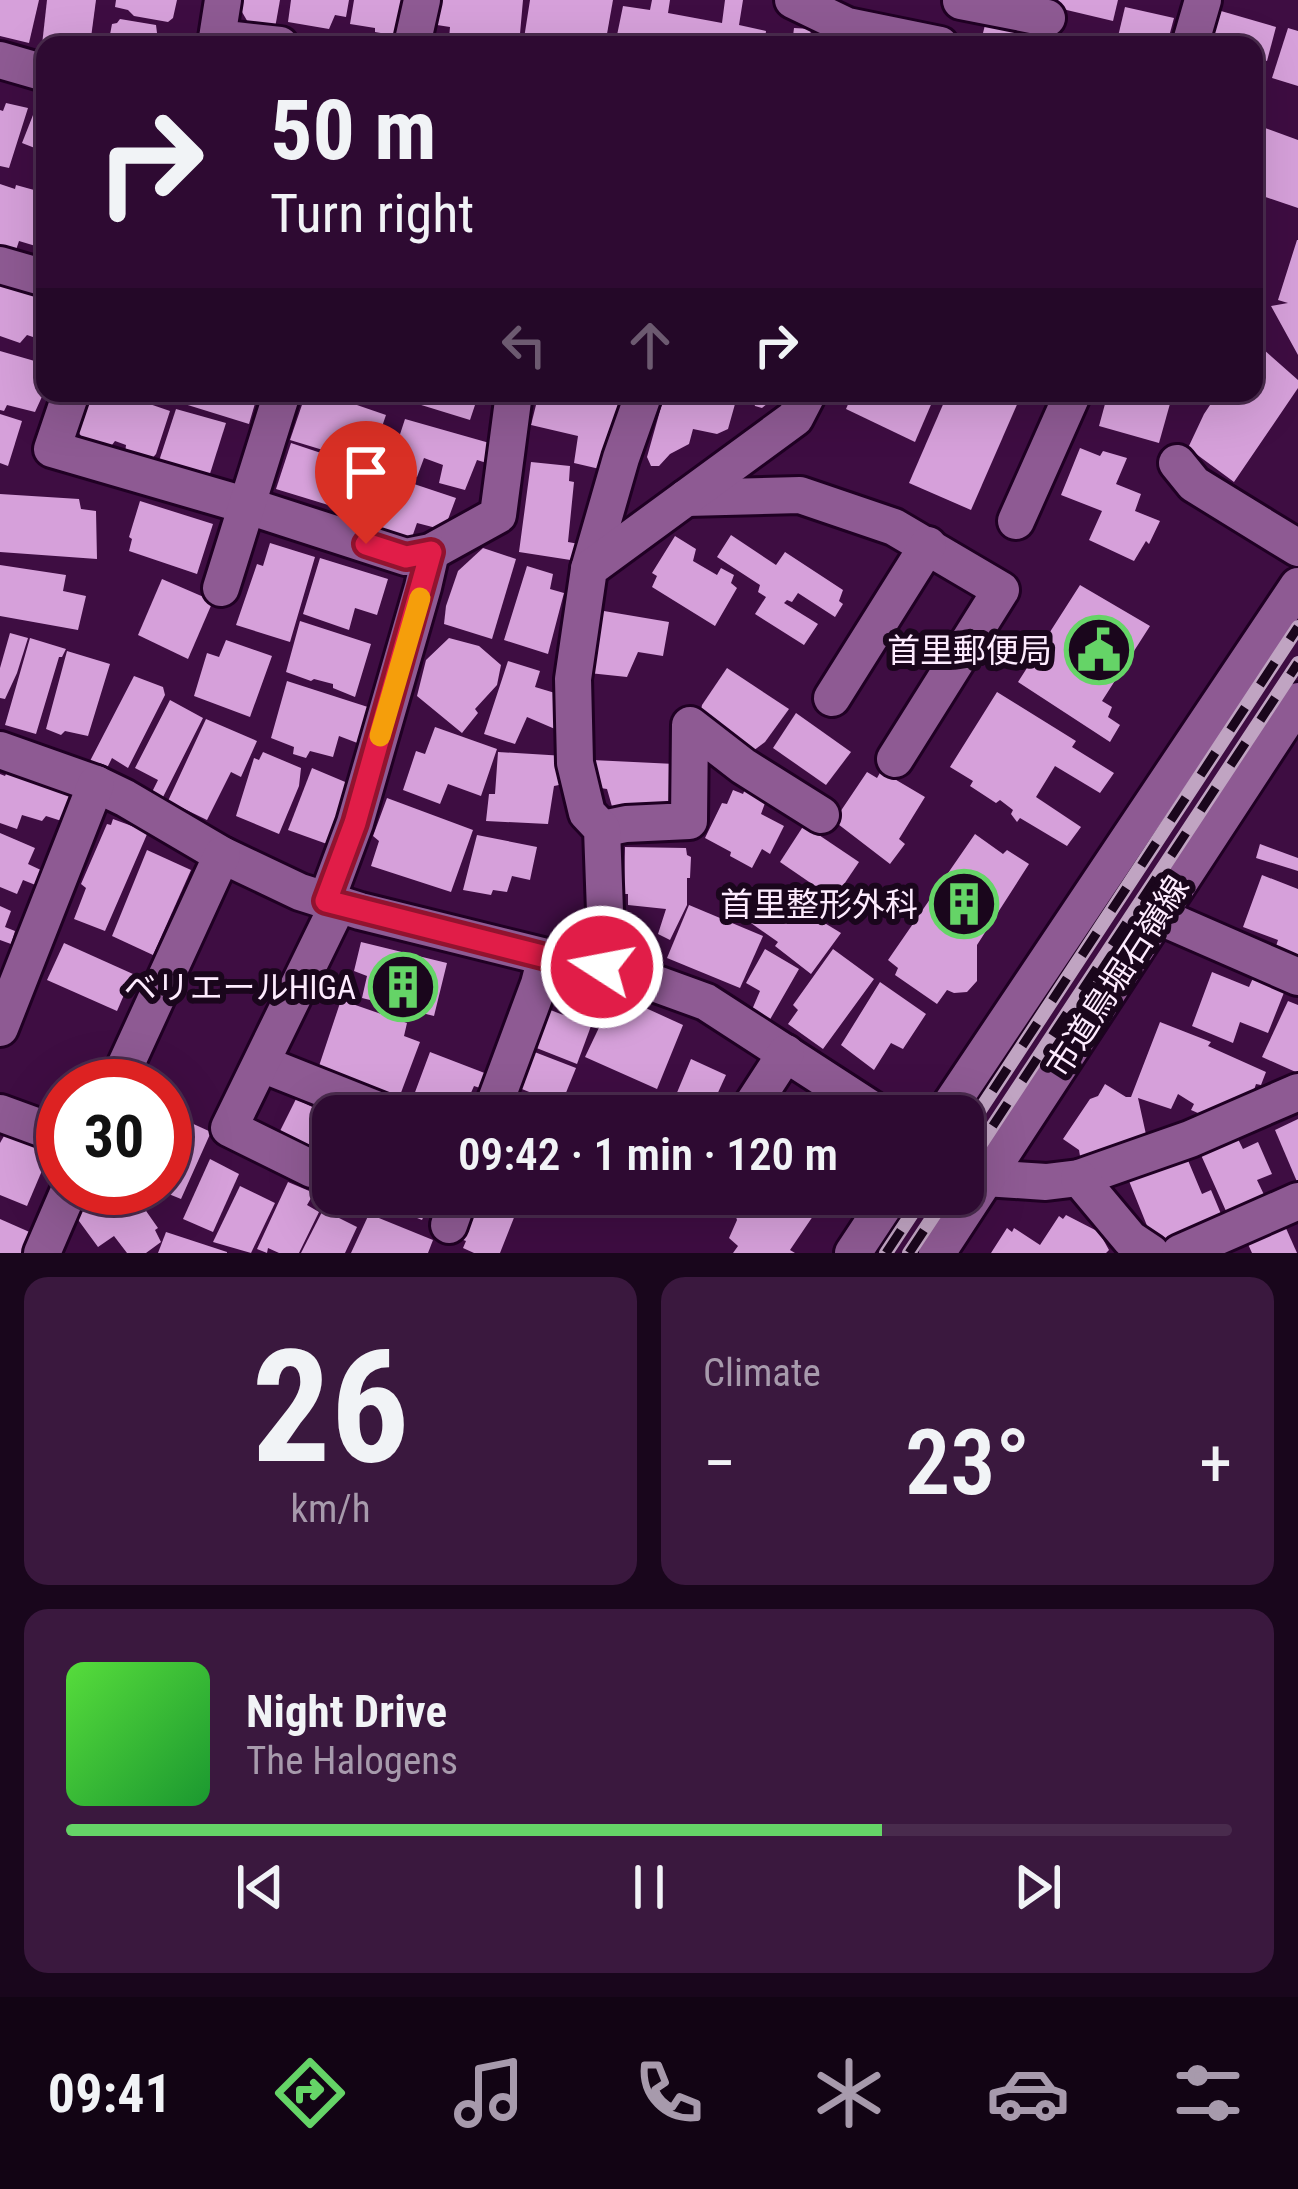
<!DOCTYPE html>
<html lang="en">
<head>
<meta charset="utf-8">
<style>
  body { margin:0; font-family:"Roboto Condensed","Noto Sans JP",sans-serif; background:#3a183e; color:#f1f3f6; height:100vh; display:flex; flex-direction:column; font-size:45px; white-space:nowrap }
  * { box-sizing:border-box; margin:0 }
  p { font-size:39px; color:#a79aac }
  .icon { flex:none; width:66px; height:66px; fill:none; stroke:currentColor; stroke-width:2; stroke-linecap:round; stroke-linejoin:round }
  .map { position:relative; height:1253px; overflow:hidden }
  .details { display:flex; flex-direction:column; gap:24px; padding:24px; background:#19061c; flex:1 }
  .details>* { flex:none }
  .guide { position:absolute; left:36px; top:36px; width:1227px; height:366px; border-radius:24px; box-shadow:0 12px 48px #0002,0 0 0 3px #492b4d; background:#2e0a32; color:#f1f3f6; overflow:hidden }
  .speed { position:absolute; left:36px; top:1059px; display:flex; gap:24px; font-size:60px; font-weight:700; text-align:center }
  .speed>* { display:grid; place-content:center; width:156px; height:156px; border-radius:50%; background:#2e0a32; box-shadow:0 12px 48px #0002,0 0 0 3px #492b4d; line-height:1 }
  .speed .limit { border:18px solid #d22; background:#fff; color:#111 }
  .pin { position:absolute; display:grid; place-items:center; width:102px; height:102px; color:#fff; margin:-123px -51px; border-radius:50% 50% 50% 0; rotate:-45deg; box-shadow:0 0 12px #0007 }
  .pin .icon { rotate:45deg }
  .me { position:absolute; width:132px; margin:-66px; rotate:281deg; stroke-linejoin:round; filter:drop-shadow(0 0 9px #0008) }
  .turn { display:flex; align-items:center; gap:42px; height:252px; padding:0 36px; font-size:54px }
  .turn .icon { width:156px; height:156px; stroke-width:2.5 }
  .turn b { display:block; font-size:84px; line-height:102px }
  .lanes { display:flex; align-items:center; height:114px; padding:0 36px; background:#0003; justify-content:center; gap:60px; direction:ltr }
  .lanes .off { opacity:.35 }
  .big { font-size:90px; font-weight:600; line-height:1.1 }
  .details .card { flex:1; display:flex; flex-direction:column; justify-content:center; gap:18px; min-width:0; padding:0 42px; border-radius:24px; background:#3a183e }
  .details .dial { align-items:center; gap:0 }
  .dial b { font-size:156px; line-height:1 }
  .song { display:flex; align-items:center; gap:36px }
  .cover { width:144px; height:144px; border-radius:18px; background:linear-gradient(135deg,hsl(110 70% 55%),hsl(130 70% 35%)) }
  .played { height:12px; border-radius:6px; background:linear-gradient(90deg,#65d467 70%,#492b4d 70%) }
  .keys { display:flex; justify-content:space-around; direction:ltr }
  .heat { display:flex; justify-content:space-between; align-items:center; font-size:66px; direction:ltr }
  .details .tiles { flex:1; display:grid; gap:24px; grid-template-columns:1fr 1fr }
  .card:last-child { grid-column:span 2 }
  .trip { position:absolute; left:312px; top:1095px; width:672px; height:120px; border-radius:24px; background:#2e0a32; box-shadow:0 12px 48px #0002,0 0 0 3px #492b4d; font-weight:600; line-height:120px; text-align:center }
  .dock { display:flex; height:192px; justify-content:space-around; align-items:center; background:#120414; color:#a79aac }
  .dock .icon { width:84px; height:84px }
  .dock .active { color:#65d467 }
  .dock b { font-size:54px; color:#f1f3f6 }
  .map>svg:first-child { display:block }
</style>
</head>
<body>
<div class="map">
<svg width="1298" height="1253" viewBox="0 0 1298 1253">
  <rect width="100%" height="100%" fill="#3e0d42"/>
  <!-- building -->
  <g fill="#d6a0da">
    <path d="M0,0h39l-10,43 -29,-7z"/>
    <path d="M47,0h49l-6,45h-48z"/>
    <path d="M116,0h61l-4,18 -5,4 -34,-6 -6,-6 -13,-3z"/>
    <path d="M235,0h45l-5,28 -26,-4z"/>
    <path d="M291,0h58l-3,17 -11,-2 -6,14 -41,-7z"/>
    <path d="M354,0h50l-5,30 -7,5 -17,-3v-4l-25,-4z"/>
    <path d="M441,0h82l-4,45h-36l-34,-6 1,-12 -13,-2z"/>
    <path d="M530,0h83l-8,45h-82z"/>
    <path d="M652,0h18l-2,13 54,10 3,-23h18l-4,25 27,6 -1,8 4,6h-154l8,-39 27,4z"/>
    <path d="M1055,0h63l-5,21 -59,-14z"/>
    <path d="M1125,7l49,11 -7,26 -51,1z"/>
    <path d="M1221,11l55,16 -9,34 -13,-4v-12h-37l-6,-3z"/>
    <path d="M120,19l36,6 1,8 11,2 4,10h-64l4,-21 5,-1z"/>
    <path d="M985,25l52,9 -2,11h-60v-5l6,1z"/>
    <path d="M794,28l17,1 -2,16h-17z"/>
    <path d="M1288,28l10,3v55l-26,-8z"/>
    <path d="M6,103l22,5 -19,60 -9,-2v-56l3,1z"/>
    <path d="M35,110l10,3v39l-23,-9z"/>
    <path d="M1254,124l44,16v68l-44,-15z"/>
    <path d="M0,184l15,5 1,-4 29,8v30l-6,24 -20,-6 -3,9 -16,-5z"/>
    <path d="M1297,240h1v115l-27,-49 17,-3 -10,-3z"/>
    <path d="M0,282l45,14v45l-18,-6 -7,8 -20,-7z"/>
    <path d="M1254,341l44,39v8l-64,94 -46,-34 16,-34 14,-21h36z"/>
    <path d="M0,351l45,13v26l-10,22 -28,-7 -3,6 -4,-1z"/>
    <path d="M86,393l27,5 2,-5h13l8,3 -1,3 35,12 -14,43 -8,9 -23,-9 1,-9 -11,-4 -6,8 -23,-5 -10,-16z"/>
    <path d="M180,393h78l-9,31 -71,-22z"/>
    <path d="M306,393h16l64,22 -17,49 -79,-24z"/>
    <path d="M422,393h57l-9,27 -52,-16z"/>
    <path d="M539,393h46l35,8 -16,69 -30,-7 4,-27 -47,-11z"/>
    <path d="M665,393l21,4 2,-4h11l36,11 -7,25 -11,5 -24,-5 -4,15 -19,10 -11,12h-8l-4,-9z"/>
    <path d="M751,393h21l-4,10 -6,5 -7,-2z"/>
    <path d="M853,393h83l-21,49 -69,-33z"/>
    <path d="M948,393h74l-51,117 -62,-27z"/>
    <path d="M1108,393h65l-14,50 -60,-17z"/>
    <path d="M176,409l50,14 -18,57 -50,-16z"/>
    <path d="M0,414l22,7 -14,45 -8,-3z"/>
    <path d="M405,419l88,25 -3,20 -13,-4 -12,30 -26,-7 4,-18 -19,-7 -7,19 -28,-9z"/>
    <path d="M291,443l63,21 -16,44 -62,-19z"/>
    <path d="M1080,448l20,8 3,-5 24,7 -11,26 25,10 -6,17 25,10 -11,23 -3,-3 -12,20 -45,-21 13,-29 -41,-16z"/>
    <path d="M531,462l39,4 -1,15 5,1 -6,60 11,2 -2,17 -58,-9z"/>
    <path d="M375,471l81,27 -12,32 -27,-7 -7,20 -34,-11 2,-7 -10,-6 4,-12 -11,-3z"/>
    <path d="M0,494l79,5 2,10 15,2 1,48 -97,-7z"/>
    <path d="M140,501l73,23 -16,50 -68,-23 3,-12 -3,-2z"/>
    <path d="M731,535l45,30 9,-13 58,38 -4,11 4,3 -8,13 -37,-24 -6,9 -5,-2 -3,3 34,21 -14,21 -49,-31 11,-17 -8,-5 2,-7 -43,-28z"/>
    <path d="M675,536l21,13 -3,12 24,14 4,-7 13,7 -3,8 6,5 -22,38 -63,-39 5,-11 -5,-3z"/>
    <path d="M270,543l45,14 -25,85 -54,-17 21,-61 6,2z"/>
    <path d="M483,548l33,11 -24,80 -48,-15 2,-18 12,-35z"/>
    <path d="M320,558l68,21 -11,36 -22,-7 -6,22 -46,-16z"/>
    <path d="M0,565l66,10 -3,16 23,5 -8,34 -78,-14z"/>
    <path d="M527,566l26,8 -3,15 14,4 -16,61 -44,-14z"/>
    <path d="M162,579l51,22 -25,58 -50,-24z"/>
    <path d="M1080,585l70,41 -48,75 10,6 -4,10 12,8 -10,17 -92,-60z"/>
    <path d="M598,610l71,12 -6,34 -25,-4 -11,25 -38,-4z"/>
    <path d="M300,621l71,23 -16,53 -22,-9v-4l-19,-5 -3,2 -25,-9z"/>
    <path d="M10,633l18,5 -11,35 -12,26 -5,-1v-30z"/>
    <path d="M30,638l36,11 -4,8h-3l-23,77 -31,-9z"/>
    <path d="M449,638l30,8 22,19 -4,20 -22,24 3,4 -16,20 -45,-37 9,-36z"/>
    <path d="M226,640l46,16 -22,61 -56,-21 13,-43 12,4z"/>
    <path d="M67,651l43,13 -22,72 -23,-5 -4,4 -15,-6z"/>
    <path d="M508,661l32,10 -5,16 30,9 -10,33 -28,-12 -12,27 -31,-10z"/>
    <path d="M727,668l62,41 -24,33 -12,9 -53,-36 2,-10z"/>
    <path d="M134,676l29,11 2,8 -37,73 -16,-10 -6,12 -16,-9z"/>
    <path d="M287,681l84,27 -11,36 -21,-8 -6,21 -23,-6 -4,7 -13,-4 1,-7 -23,-9z"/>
    <path d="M997,692l79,49 -4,6 42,26 -14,20 -45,-27 -19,31 45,30 -14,19 -47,-28 -3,4 -6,-8 2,-4 -13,-10 -4,3 -26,-17 3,-5 -23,-14z"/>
    <path d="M170,700l33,18 -40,79 -11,-5 6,-12 -23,-12z"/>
    <path d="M796,713l55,39 -25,33 -53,-37z"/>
    <path d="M206,719l51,22 -16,36 -10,-5 -24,48 -39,-19z"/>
    <path d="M435,727l62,22 -16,47 -33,-12 -8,20 -37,-14 13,-39 9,3z"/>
    <path d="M263,752l38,16 -2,18 -20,48 -43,-18 18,-58 5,2z"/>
    <path d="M498,752l67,4 -1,28 -10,2 -6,38 -62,-3 3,-27h6z"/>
    <path d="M592,760l83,4 2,42 -64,4 -6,-21 -13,-2z"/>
    <path d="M312,768l38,16 -23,60 -39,-14z"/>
    <path d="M881,771l44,26 -26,42 6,5 -15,20 -56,-43 33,-49 10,6z"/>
    <path d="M7,772l65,23 -7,16 9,4 -3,9 -25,-8 -4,5 -20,-6 -5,14 -17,-6v-49l5,2z"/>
    <path d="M748,782l20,13 -7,19 23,12 -14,28 -8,-5 -10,19 -22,-12 1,-4 -26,-14 17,-35 5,1 6,-14 10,4z"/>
    <path d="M387,798l86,32 -22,62 -80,-26 8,-25 -6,-5z"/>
    <path d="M113,819l35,13 -43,99 -31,-12 12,-31 -5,-4 26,-60 4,1z"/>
    <path d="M804,825l55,37 -25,37 -54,-37z"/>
    <path d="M0,833l35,15 -7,16 15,7 -5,15 -15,-6 -6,14 -17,-7z"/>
    <path d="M975,834l28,20 4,-4 22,14 -52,81v36l-10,11 -13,1 -7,-3 -10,14 -42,-29 3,-7 -10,-8z"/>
    <path d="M477,835l60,12 -7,33 -18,-4 -5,16 -14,-2 -2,5 -28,-5z"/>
    <path d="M1260,844l38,14v13l-42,-13z"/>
    <path d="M625,847l61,1 1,7 4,2 -1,21h-3v27l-17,35 -12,-6 8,-25 -38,-4v-11h-4z"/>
    <path d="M147,850l44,20 -38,85 -41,-19z"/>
    <path d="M1262,875l36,14v66l-22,-9 2,-6 -35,-13z"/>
    <path d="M762,885l79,48 -30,41 -36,-28 3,-4 -37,-26z"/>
    <path d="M689,905l74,31 -23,52 -73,-30z"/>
    <path d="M0,906l11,5 -6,16 10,4 -4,13 -11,-4z"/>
    <path d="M361,942l86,21 -13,53 -72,-18 5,-22 -13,-5z"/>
    <path d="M64,943l69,31 -16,37 -70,-31z"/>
    <path d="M765,949l34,20 -31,54 -17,-11 9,-21 -14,-8z"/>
    <path d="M833,949l41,30 -51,70 -35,-25 10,-14 -5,-5z"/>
    <path d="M1212,972l37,15 4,-9 32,12 -17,43 -28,-11 -7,21 -41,-17z"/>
    <path d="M880,982l46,32 -23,35 -12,-6 -17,27 -33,-25z"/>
    <path d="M615,994l68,31 -26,64 -72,-32z"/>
    <path d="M341,1000l66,23 -3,13 16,6 -21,56 -81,-29z"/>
    <path d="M1288,1001l10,4v68l-36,-16z"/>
    <path d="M548,1009l43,17 -14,38 -43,-17z"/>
    <path d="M1160,1022l51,20 -3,4 58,26 -5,13 -5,-1 -6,18 -36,18 -23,-10 3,-6 -16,-10 -7,15 -33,-11 9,41 -67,17 -1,-6 -16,-11 27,-40 8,-3 7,-12 21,13h5z"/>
    <path d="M532,1051l44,17 -15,37 -44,-18z"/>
    <path d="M430,1052l65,25 -6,14 -15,-5 -4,9 7,3 -8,18h-49l3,-8 -12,-5z"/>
    <path d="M691,1059l35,16 -16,35 -34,-15z"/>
    <path d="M513,1097l23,9 2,-6 22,8 -3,8h-52z"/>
    <path d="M296,1099l37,18v25l-7,14 -47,-23z"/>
    <path d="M165,1111l46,21 -30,67 -27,-11h11z"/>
    <path d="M1298,1119v65l-23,-54z"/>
    <path d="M8,1129l44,18 -25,59 -27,-11v-52z"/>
    <path d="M1238,1139l5,10 15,-7 14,32 -15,6 11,23 -38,17 -29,-65z"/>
    <path d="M1187,1158l15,36 9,-4 13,31 -68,27 -27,-67z"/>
    <path d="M210,1159l29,15 -26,58 -30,-13z"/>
    <path d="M288,1182l26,11 -7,12 12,7 -20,41h-20l-11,-5 -1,5 -10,-4z"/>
    <path d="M240,1186l35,17 -24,50 -38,-11z"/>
    <path d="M91,1188h39l28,40 -3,2 6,12 -15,11h-19l-13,-17 -16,11 -22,-30 5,-4 -6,-10 10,-6 3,5 3,-2 -5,-8z"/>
    <path d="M376,1194h57l-11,26 -49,-20z"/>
    <path d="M477,1194l40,16 -17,43h-26l-11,-5 3,-7 -11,-4z"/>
    <path d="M741,1194h87l-38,56 5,3h-62l5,-7 -9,-8 8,-18 -4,-13z"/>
    <path d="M323,1210l34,17 -12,26h-44z"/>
    <path d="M369,1214l64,26 -5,13h-77z"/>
    <path d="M1066,1215l33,17 10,18 -3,3h-115l16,-25 5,4 2,-4 26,17 19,-29 4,3z"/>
    <path d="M0,1219l34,15 -8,19h-26z"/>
    <path d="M1285,1226l12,27h-45l-5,-11z"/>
    <path d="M166,1232l61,20v1h-69z"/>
  </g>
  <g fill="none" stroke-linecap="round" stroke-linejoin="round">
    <!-- minor casing -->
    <g stroke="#1f0023" stroke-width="42">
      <g id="minor">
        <path d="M223,0l-6,38 63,7"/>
        <path d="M793,0l54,26 93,19"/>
        <path d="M961,1l86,17"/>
        <path d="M412,45l10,-45"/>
        <path d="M1190,45l13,-45"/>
        <path d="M0,60l45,13"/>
        <path d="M0,265l45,13"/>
        <path d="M71,393l-19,56 196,57 158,51 25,-5 67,-37 16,-122"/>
        <path d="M1177,463l17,21 104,64"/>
        <path d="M686,498l114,-3 94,32 107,63 -106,169"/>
        <path d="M1016,521l57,-128"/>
        <path d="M589,569l32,-111 23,-65"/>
        <path d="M221,588l61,-195"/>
        <path d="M832,698l96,-153"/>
        <path d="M0,750l96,34 29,14 97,57 78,37 60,19 186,46 83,17 77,28 176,114"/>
        <path d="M602,829l24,-5 63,-3 1,-96 53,41 78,49"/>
        <path d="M326,901l29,-78 68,-236 8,-35"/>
        <path d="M1156,915l142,62"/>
        <path d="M602,967l4,-28 -4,-110 -15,-16 -12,-50 -2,-84 16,-110 206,-151 13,-25"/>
        <path d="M0,1028l96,-244"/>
        <path d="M262,1064l126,50"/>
        <path d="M116,1086l106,-231"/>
        <path d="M0,1113l63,23"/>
        <path d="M490,1116l49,-132 7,-27"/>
        <path d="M745,1116l41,-63"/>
        <path d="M943,1116l355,-530"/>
        <path d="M967,1168l18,10 61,4 33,-4 111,-39 108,-47"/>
        <path d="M312,1169l-83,-41 109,-223"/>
        <path d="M1079,1178l51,61 21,14"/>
        <path d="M449,1225l11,-31"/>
        <path d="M42,1253l28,-65"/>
        <path d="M853,1253l39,-59"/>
        <path d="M937,1253l361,-552"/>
        <path d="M1180,1253l118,-52"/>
      </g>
    </g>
    <!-- minor -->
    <use href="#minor" stroke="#8e5a93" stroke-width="36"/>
    <!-- rail casing -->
    <g stroke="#c0a4c2" stroke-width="14">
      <g id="rail">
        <path d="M963,1136l335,-509"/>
        <path d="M963,1171l335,-508"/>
        <path d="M886,1253l39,-59"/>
        <path d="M909,1253l39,-59"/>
      </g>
    </g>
    <!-- rail -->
    <use href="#rail" stroke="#1a061c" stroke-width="9" stroke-dasharray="27" stroke-linecap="butt"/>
  </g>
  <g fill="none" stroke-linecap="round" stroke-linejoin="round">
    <!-- route casing -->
    <g stroke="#92132f" stroke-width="30">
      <path id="route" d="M366,544l40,13 25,-5 -76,271 -29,78 220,56 56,10"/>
    </g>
    <!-- route -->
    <use href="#route" stroke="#e11d48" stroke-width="21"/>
    <!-- slow -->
    <path stroke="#f59e0b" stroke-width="21" d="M380,736l40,-138"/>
  </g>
  <!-- icons -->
  <defs>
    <g id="civic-ring" transform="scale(3.45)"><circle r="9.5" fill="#1a061c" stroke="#65d467" stroke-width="1.5"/><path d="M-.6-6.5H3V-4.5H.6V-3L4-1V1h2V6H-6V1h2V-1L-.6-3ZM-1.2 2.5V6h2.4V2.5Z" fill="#65d467"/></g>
    <g id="building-ring" transform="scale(3.45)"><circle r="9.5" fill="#1a061c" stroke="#65d467" stroke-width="1.5"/><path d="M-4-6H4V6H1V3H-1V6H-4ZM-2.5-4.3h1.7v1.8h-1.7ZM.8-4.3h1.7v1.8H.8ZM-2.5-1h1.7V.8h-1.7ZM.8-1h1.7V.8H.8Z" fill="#65d467"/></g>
  </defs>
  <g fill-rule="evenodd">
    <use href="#civic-ring" x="1099" y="650"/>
    <use href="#building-ring" x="964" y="904"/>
    <use href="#building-ring" x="403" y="987"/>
  </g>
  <g text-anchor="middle" stroke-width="12" stroke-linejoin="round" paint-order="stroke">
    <!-- poi labels -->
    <g font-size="33" fill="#fdebfe" stroke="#1a061c" text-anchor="end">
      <text x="1052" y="662">首里郵便局</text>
      <text x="918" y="916">首里整形外科</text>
      <text x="356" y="999">ベリエールHIGA</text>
    </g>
    <!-- street labels -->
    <g font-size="33" fill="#fdebfe" stroke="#1a061c">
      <text transform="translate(1117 976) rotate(-57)" y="12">市道鳥堀石嶺線</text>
    </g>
  </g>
</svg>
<div class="speed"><div class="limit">30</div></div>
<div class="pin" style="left:366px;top:544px;background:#d93025"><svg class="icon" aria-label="arrive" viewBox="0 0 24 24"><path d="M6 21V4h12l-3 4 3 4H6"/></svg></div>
<svg class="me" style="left:602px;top:967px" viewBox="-20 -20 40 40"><circle r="17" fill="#e11d48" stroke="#fff" stroke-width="3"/><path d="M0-11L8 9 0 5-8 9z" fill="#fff"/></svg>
<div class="trip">09:42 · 1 min · 120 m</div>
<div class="guide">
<div class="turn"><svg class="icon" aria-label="right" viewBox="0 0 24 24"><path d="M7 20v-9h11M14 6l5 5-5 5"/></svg><div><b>50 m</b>Turn right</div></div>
<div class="lanes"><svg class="icon off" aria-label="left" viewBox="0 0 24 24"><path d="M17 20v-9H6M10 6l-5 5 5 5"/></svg><svg class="icon off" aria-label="ahead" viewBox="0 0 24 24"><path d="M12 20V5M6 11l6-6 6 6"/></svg><svg class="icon" aria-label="right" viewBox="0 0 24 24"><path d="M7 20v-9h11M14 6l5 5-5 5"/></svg></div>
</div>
</div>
<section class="details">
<div class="tiles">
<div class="card dial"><b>26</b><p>km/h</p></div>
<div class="card"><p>Climate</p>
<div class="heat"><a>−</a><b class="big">23°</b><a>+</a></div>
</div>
<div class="card">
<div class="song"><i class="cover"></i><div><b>Night Drive</b><p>The Halogens</p></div></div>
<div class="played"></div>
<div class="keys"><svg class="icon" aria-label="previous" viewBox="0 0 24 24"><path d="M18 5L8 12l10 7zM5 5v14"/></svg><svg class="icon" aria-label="pause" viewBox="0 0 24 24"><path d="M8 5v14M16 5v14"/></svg><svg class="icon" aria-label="next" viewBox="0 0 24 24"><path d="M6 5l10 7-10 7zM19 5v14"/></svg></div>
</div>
</div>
</section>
<nav class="dock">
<b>09:41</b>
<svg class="icon active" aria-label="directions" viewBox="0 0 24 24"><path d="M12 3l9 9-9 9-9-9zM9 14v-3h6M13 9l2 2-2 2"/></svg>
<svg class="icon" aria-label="music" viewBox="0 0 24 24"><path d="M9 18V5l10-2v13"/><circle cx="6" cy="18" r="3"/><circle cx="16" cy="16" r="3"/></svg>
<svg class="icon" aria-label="phone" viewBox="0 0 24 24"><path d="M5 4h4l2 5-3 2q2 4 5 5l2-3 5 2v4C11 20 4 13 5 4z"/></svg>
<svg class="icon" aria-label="climate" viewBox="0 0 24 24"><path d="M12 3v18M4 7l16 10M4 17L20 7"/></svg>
<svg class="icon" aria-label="car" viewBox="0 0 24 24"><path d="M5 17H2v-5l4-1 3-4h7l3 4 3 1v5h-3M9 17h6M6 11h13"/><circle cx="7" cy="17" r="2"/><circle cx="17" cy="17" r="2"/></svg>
<svg class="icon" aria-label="filters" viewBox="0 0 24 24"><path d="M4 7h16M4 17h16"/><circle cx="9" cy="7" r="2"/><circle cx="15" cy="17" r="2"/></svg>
</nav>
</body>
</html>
